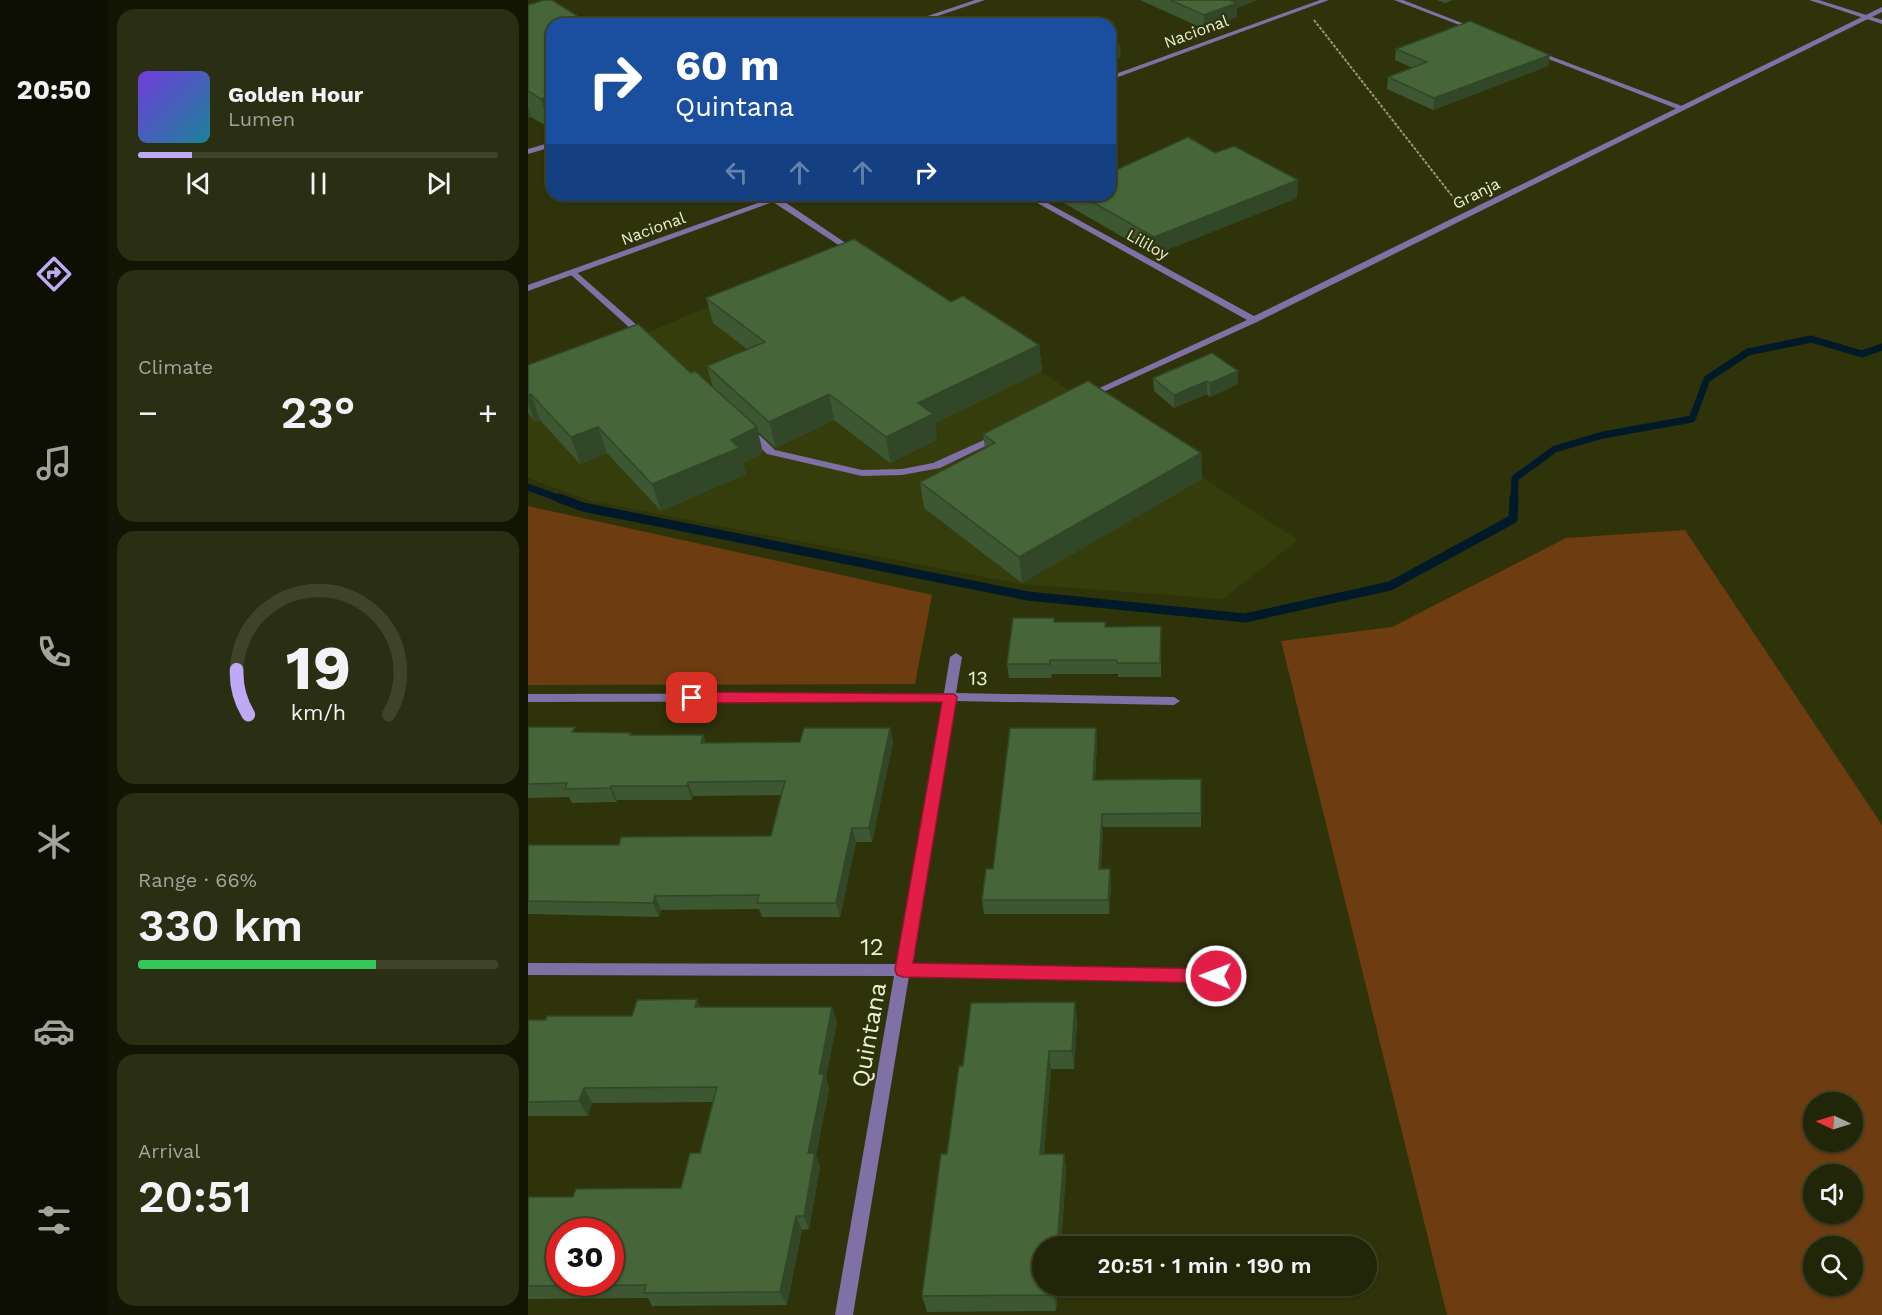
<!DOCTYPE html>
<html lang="en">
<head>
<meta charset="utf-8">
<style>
  body { margin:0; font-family:"Work Sans",sans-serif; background:#2a2e12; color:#f1f3f6; height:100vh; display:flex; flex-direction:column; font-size:22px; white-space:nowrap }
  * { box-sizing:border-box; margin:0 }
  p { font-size:20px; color:#a2a59c }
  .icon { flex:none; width:33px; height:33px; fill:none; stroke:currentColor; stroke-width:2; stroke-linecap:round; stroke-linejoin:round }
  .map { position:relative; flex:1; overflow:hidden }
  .panel { display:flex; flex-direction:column; gap:9px; padding:9px; background:#131504; width:420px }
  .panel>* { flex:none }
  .guide { position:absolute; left:18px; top:18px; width:570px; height:183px; border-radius:18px; box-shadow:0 2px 4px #0004,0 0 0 2px #3f4329; background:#1a4fa0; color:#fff; overflow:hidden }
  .needle { width:39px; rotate:274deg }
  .fabs { position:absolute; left:1275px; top:1092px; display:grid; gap:12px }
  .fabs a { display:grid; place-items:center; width:60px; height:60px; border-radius:50%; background:#222608; box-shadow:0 2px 4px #0004,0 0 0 2px #3f4329; font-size:30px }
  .speed { position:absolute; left:18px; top:1218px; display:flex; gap:12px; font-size:30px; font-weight:700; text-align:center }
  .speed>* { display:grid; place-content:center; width:78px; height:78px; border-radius:50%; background:#222608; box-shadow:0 2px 4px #0004,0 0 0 2px #3f4329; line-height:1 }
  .speed .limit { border:9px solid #d22; background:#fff; color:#111 }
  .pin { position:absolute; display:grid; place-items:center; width:51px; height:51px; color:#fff; margin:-26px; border-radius:12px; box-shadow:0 3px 9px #0006 }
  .me { position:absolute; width:66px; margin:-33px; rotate:271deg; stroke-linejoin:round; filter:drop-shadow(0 0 4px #0008) }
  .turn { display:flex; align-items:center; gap:21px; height:126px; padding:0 30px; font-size:27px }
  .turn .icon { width:78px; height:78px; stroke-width:2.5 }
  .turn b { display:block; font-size:42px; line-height:51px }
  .lanes { display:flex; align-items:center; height:57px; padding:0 30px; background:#0003; justify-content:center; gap:30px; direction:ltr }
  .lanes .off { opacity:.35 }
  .big { font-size:45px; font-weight:600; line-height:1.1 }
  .panel .widget { flex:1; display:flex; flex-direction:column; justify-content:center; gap:9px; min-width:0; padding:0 21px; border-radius:18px; background:#2a2e12 }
  .panel .dial { align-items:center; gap:0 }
  .dial svg { height:156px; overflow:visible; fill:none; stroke:#3f4329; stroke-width:7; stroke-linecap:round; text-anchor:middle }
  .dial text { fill:#f1f3f6; stroke:none }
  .song { display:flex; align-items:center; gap:18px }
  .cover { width:72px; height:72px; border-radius:9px; background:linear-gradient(135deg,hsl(260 70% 55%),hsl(190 70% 35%)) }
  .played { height:6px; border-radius:3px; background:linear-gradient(90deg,#bea9f4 15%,#3f4329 15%) }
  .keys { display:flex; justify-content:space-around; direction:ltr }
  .heat { display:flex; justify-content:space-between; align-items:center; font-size:33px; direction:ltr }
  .charge { height:9px; border-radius:4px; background:linear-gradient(90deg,#34c759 66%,#3f4329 0) }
  .trip { position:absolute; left:504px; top:1236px; width:345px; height:60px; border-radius:30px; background:#222608; box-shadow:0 2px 4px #0004,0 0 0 2px #3f4329; font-weight:600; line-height:60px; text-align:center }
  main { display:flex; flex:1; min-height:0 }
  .tabs { display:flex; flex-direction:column; width:108px; justify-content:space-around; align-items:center; background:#0e0f03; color:#a2a59c }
  .tabs .icon { width:42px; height:42px }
  .tabs .current { color:#bea9f4 }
  .tabs b { font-size:27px; color:#f1f3f6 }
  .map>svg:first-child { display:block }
</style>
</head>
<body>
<main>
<nav class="tabs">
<b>20:50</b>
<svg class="icon current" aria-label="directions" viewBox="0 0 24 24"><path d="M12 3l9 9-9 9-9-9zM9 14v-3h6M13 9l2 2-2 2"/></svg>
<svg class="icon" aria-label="music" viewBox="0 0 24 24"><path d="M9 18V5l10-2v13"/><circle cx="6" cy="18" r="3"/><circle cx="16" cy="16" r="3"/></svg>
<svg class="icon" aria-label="phone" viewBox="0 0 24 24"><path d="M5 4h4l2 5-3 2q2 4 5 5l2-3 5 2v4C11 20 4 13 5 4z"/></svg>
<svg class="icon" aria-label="climate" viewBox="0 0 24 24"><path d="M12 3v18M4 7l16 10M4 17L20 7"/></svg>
<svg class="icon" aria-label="car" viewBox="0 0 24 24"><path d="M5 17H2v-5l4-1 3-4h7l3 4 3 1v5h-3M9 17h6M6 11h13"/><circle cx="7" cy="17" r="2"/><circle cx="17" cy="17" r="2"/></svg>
<svg class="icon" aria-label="filters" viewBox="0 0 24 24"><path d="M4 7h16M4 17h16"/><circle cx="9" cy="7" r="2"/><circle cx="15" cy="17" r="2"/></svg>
</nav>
<section class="panel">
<div class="widget">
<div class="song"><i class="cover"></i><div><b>Golden Hour</b><p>Lumen</p></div></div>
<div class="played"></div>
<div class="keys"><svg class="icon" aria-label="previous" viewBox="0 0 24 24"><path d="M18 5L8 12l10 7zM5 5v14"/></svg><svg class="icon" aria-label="pause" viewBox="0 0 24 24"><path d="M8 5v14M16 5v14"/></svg><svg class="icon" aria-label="next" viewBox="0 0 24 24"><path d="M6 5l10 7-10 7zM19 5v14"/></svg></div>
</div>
<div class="widget"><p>Climate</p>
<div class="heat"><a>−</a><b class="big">23°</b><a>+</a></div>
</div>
<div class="widget dial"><svg viewBox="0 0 100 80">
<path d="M14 69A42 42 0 1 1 86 69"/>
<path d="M14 69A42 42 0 0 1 8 46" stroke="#bea9f4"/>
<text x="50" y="56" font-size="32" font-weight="700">19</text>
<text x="50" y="72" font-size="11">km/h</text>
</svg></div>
<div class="widget"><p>Range · 66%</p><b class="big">330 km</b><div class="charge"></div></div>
<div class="widget"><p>Arrival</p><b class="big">20:51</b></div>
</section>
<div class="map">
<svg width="1354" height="1315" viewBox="0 0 1354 1315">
  <rect width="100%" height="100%" fill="#2e330a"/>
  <!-- built -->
  <path fill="#363d0c" d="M329,251l441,289 -75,59 -203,-15 -429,-83 -63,-23v-97l99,-39 54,-24z"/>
  <!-- green -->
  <g fill="#6d3c11" fill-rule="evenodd">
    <path d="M0,506l404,89 -17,89 -387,1z"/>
    <path d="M1157,530l197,295v490h-435l-166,-674 111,-14 174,-89zM1286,1102h38v40h-38zM1286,1174h38v40h-38zM1286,1246h38v40h-38z"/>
  </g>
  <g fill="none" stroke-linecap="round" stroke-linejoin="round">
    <!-- stream-far1 -->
    <g stroke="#001a2a" stroke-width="7">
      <path d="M0,487l35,13"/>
      <path d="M986,500l1,-22 40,-29 48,-14 89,-16 15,-40 41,-27 63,-13 51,15 20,-7"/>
    </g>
    <!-- stream -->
    <path stroke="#001a2a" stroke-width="9" d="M31,498l24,9 445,89 217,22 145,-32 123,-67 1,-21"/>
    <!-- path -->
    <path stroke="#959b79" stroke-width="2" stroke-dasharray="3 1.5" stroke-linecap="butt" d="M786,20l142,181"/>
    <!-- service -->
    <g fill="#7f70a5" fill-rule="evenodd">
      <path d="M866,0h9l77,30 -5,1z"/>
      <path d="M1005,51h4l150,57 -7,2 -147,-57z"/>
      <path d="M221,428l4,1 22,21 87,20 40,-1 31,-6 62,-28h8l1,2 -64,31 -38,7 -40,1 -95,-22 -22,-21 -1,-2z"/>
    </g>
    <!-- minor -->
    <g fill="#7f70a5" fill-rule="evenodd">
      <path d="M447,0h10l-71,24h-10z"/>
      <path d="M1354,7v5l-625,310 -167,76h-6l-2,-2 165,-76 -224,-125h10l221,121z"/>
      <path d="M24,142v5l-24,7v-5z"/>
      <path d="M245,198h6l68,46 -7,2 -67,-44z"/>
      <path d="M45,269l74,65v4h-6l-71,-64 -1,-2z"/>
      <path d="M428,653l6,4 -6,36 218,4 6,4 -6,4 -219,-4 -44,263 305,6 5,2 2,4 -2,4 -5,2 -307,-6 -56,339h-18l59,-339 -366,-1v-12l369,1 45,-263 -414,1v-8l416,-1 6,-36z"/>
    </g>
    <!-- tertiary -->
    <g fill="#7f70a5" fill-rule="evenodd">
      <path d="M792,0h9l-219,80v-4z"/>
      <path d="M1281,0h10l63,20v4z"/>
      <path d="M252,195h12l-264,96v-6z"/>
    </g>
  </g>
  <!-- wall -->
  <g fill="#3c5731">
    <path d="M612,0h117l-20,8v9l-33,12z"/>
    <path d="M909,0h16l-8,3z"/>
    <path d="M0,5l22,123 -19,-11 -3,1z"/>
    <path d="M868,49l152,17 -115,44 -46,-21 1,-12 25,-9 -18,-8z"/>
    <path d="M687,153l82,45 -143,57 -104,-60h60l4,-24z"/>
    <path d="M178,298l245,4 88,43 3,26 -107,52 2,17 -47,23 -56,-43 -58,28 -19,-17 6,22 -20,10 3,11 -85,37 -54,-58 -27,11 -40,-44 -5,2 -7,-9v-48l163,8 22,15 -6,-22 40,-17 -34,-26z"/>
    <path d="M684,353l26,31 -28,13 -3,-3 -33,14 -20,-17 -1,-13z"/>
    <path d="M455,434l218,19 1,26 -180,104 -98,-75 -4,-26 65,-34z"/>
    <path d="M527,622h50l1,5 55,13v37h-43v-3h-66l-1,4h-42l-2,-14z"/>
    <path d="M0,727l49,5 55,3h71l3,8 94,-1 90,-14 3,14 -21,100h-16l-16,75h-78l-3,-8 -98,1 -2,7 -131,-3v-69h91l152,-9 11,-41 -89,1 -1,4h-75l-1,2 -44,1 -3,-6 -41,1z"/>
    <path d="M568,728l1,14 -2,38 106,-1v48h-98l-2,42h9l1,14 -2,31h-125l-2,-14z"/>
    <path d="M172,1007l137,14 -11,57 3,11 -13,66 4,12 -11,62 -7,1 -15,75 -135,1 -4,-8 -120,1v-102h45l108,-9 19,-35 14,-51 -122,1 -4,13h-60v-96l104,-4z"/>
    <path d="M549,1020l-3,49h-23l-7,85h20l2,17 -5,75h-19l16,40 -2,25 -129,1 -5,-16 41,-230z"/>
  </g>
  <!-- shaded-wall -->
  <g fill="#314728">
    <path d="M697,0h32l-20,8v9l-33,12v-14z"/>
    <path d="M592,46l1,11 -11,4v-11z"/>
    <path d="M1022,55l-2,11 -115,44 1,-12z"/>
    <path d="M24,95v33h-2l-9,-29z"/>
    <path d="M0,106l3,11 -3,1z"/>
    <path d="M770,180l-1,18 -143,57v-18z"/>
    <path d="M511,345l3,26 -107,52 2,17 -47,23 -4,-26 32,-34z"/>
    <path d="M710,371v13l-28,13v-14z"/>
    <path d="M679,381v13l-33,14v-13z"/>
    <path d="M3,394l9,26 -5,2 -7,-19v-8z"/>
    <path d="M301,394l5,26 -58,28 -7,-26z"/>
    <path d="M70,427l9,26 -27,11 -9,-27z"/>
    <path d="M229,427l6,26 -20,10 3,11 -85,37 -9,-27 79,-44z"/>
    <path d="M673,453l1,26 -180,104 -3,-26z"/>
    <path d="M362,728l3,14 -21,100 -3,-14z"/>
    <path d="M568,728l1,14 -3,52 -1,-14z"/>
    <path d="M175,735l5,14 -7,-6z"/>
    <path d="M160,782l5,14 -1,4 -5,-14z"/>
    <path d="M83,786l6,14 -1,2 -6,-14z"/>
    <path d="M574,814l1,13 -3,56 -1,-14z"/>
    <path d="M324,828l4,14 -16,75 -4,-14z"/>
    <path d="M582,869l1,14 -2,31 -1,-14z"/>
    <path d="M127,896l6,14 -2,7 -6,-14z"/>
    <path d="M169,999l6,15 -8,-7z"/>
    <path d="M547,1002l2,18 -3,49 -2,-18z"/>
    <path d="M304,1007l5,14 -11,57 3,11 -13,66 4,12 -11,62 -5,-13 4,-63 11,-79z"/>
    <path d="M521,1051l2,18 -8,102 -3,-17z"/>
    <path d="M56,1088l8,15 -4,13 -9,-15z"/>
    <path d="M536,1154l2,17 -5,75h-4z"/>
    <path d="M268,1216l6,14 -15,75 -7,-13z"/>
    <path d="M527,1286h3l-2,25 -2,-16z"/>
  </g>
  <!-- building -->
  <g fill="#466539" stroke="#314728" stroke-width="1.5" fill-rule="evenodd">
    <path d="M16,0h8l38,24h-38v71l-11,4 -13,-8v-86z"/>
    <path d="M642,0h59l8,3 -33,12z"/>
    <path d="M942,21l80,34 -116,43 -46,-21 39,-15 -31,-13z"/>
    <path d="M582,41l10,5 -10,4z"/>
    <path d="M660,137l27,16 19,-7 64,34 -144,57 -74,-42h30v-26l4,2z"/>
    <path d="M326,239l97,63 12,-6 76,49 -121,58 15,11 -47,23 -57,-43 -60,28 -62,-56 58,-24 -59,-44z"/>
    <path d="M110,324l53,49 4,-2 62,56 -26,13 8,8 -87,36 -54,-57 -27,10 -40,-43 -3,1v-30z"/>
    <path d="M684,353l26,18 -28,12 -3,-2 -33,14 -21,-17z"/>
    <path d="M560,381l113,72 -182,104 -99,-75 75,-39 -12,-9z"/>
    <path d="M485,618h41v4h51v5l56,-1 -1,37h-43v-3h-67v4h-43z"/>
    <path d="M0,727h47l-3,5 59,1 -1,2h73l-2,8 99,-1 4,-14h86l-21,100h-17l-16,75h-79l2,-8 -104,1 -2,7 -125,-2v-56h91l2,-8 150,-1 14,-55 -97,1 -1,4h-76l-1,2 -45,1 2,-6 -39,1z"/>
    <path d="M482,728h86l-3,52 108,-1v34l-99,1 -3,55h11l-2,31h-126l4,-31h7z"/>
    <path d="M169,999l-2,8h137l-13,67h5l-16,79h7l-11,63h-8l-16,76 -136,1 2,-8 -118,1v-89h45l3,-8 105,-1 9,-35h10l17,-66 -133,1 -5,13 -51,1v-82h18l1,-4h85l5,-16zM32,1232h50v50h-50z"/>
    <path d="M547,1002l-3,49h-23l-9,103h24l-7,92h-15v40h13l-1,9 -132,1 19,-142h6l12,-88h4l8,-63z"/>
  </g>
  <!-- route -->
  <path fill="#e11d48" stroke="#92132f" stroke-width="1.5" d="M164,692l262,2 3,3 -44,266 303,6 6,2 3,5 -3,5 -6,2 -313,-6 -6,-2 -2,-5 47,-268 -250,1 -7,-5z"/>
  <g text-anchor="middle" stroke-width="4.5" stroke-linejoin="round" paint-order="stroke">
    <!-- far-street labels -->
    <g font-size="16" fill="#ebf1d5" stroke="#2e330a">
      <text transform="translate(668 31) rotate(-20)" y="6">Nacional</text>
      <text transform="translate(948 193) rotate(-26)" y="6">Granja</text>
      <text transform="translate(125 228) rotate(-20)" y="6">Nacional</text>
      <text transform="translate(620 244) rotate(29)" y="6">Lililoy</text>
    </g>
    <!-- street labels -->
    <g font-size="20" fill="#ebf1d5" stroke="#2e330a">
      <text transform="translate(450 678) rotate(1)" y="7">13</text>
    </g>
    <!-- near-street labels -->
    <g font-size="24" fill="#ebf1d5" stroke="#2e330a">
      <text x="344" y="955">12</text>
      <text transform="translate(341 1035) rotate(-80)" y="8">Quintana</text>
    </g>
  </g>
</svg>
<div class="fabs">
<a><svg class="needle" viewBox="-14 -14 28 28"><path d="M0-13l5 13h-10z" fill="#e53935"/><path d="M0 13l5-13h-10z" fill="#a2a59c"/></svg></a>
<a><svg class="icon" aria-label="sound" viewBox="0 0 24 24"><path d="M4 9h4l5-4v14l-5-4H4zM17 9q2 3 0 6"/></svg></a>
<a><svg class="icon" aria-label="search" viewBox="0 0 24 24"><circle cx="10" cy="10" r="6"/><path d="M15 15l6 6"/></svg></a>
</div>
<div class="speed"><div class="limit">30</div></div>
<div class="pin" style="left:164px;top:698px;background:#d93025"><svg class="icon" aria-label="arrive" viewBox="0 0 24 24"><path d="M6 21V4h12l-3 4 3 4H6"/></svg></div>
<svg class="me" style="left:688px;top:976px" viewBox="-20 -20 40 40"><circle r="17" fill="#e11d48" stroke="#fff" stroke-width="3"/><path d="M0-11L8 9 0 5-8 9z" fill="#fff"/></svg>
<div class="trip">20:51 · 1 min · 190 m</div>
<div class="guide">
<div class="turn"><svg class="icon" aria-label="right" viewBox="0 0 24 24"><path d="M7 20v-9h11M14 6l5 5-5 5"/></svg><div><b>60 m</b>Quintana</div></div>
<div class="lanes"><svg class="icon off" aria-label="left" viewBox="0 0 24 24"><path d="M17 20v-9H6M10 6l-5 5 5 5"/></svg><svg class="icon off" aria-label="ahead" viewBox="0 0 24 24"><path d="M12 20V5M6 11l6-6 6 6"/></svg><svg class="icon off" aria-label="ahead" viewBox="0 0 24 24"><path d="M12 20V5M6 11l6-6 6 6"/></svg><svg class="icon" aria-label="right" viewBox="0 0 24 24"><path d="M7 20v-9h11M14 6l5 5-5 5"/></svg></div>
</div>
</div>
</main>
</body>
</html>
